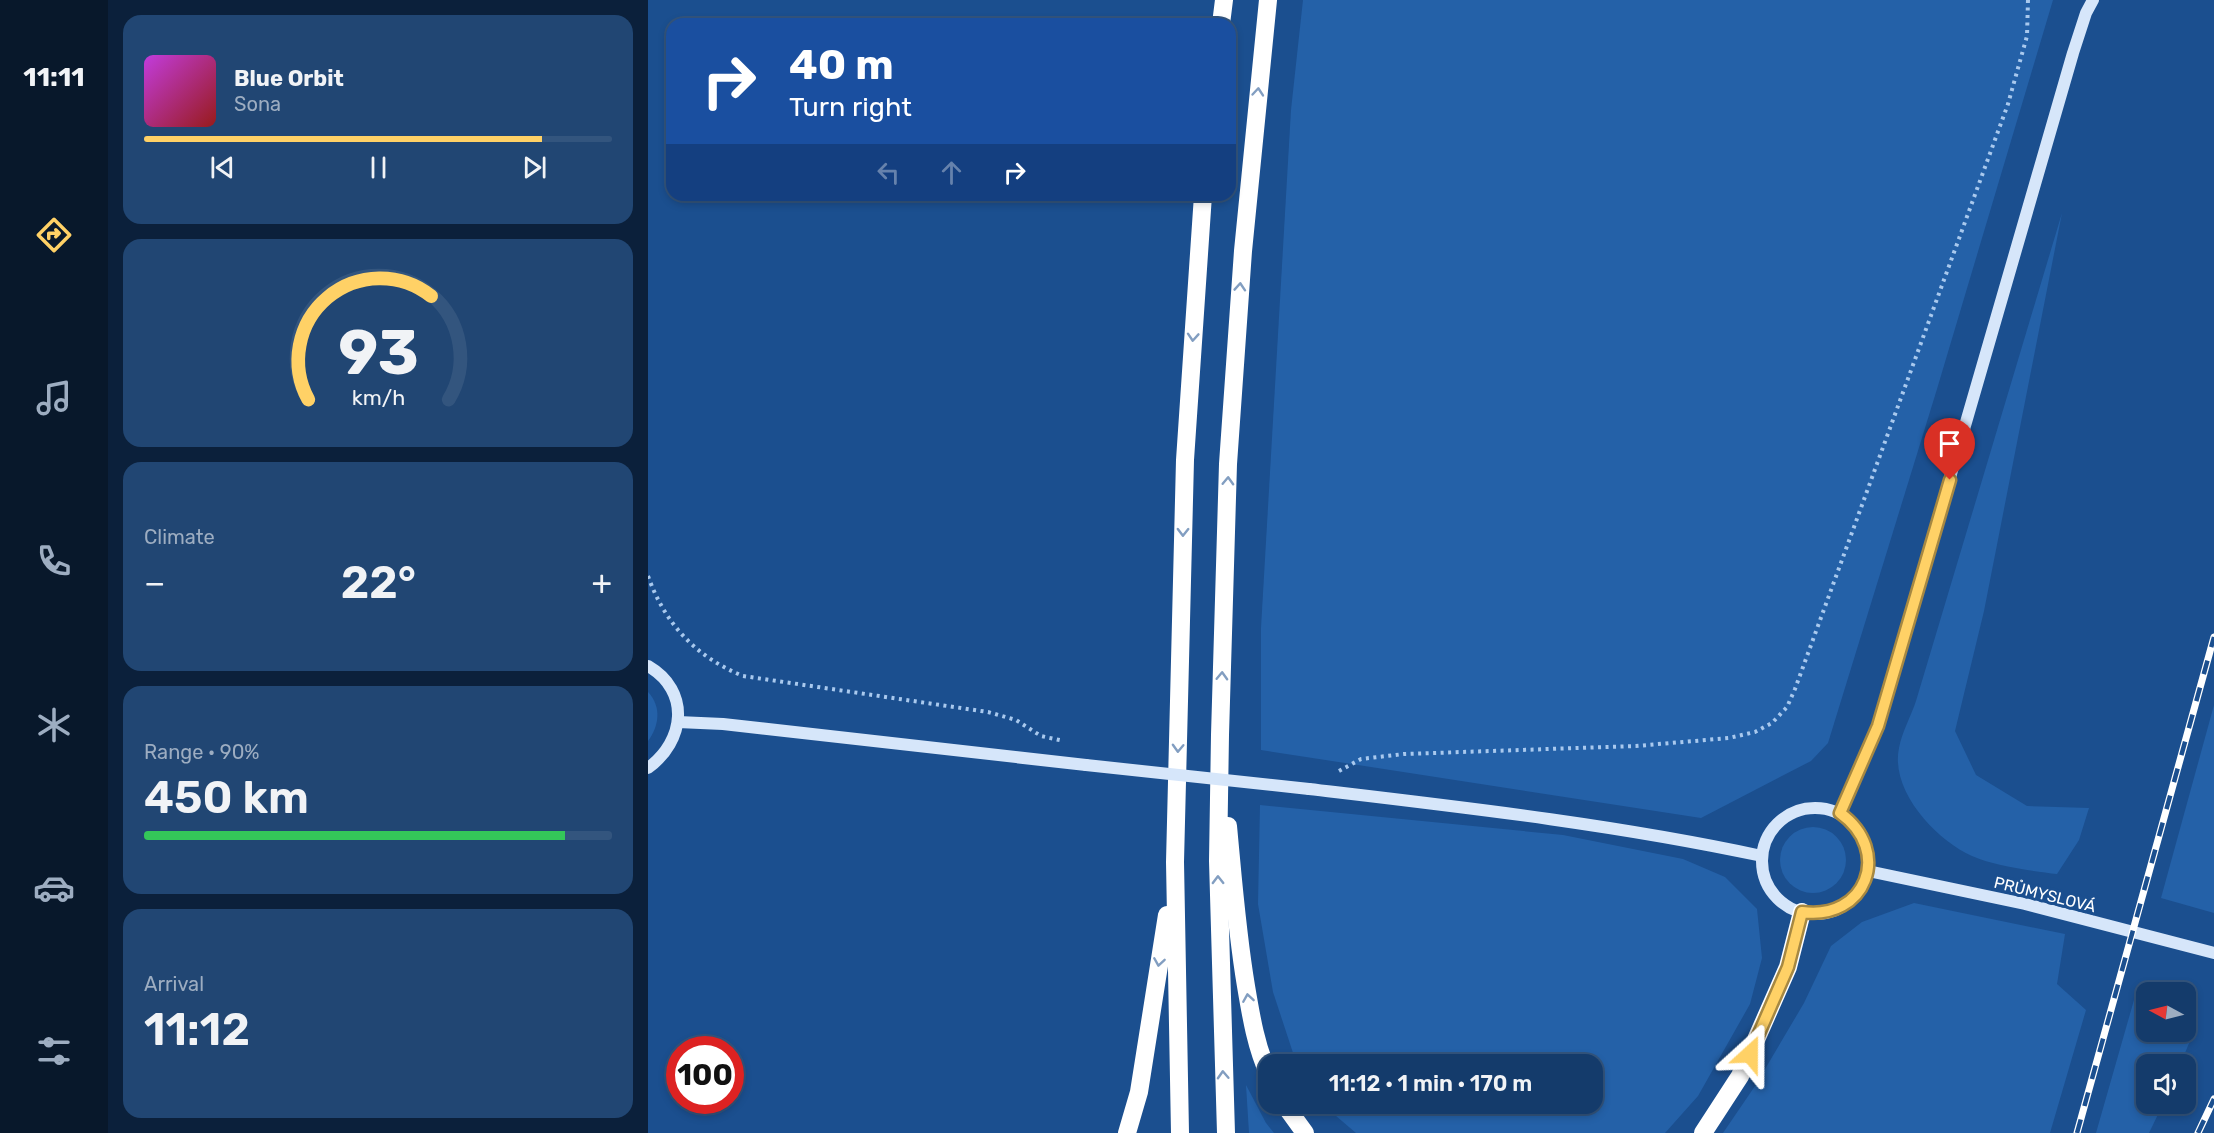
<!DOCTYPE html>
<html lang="en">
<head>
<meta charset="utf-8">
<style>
  body { margin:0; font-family:Rubik,sans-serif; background:#214673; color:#f1f3f6; height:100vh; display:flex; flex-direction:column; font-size:22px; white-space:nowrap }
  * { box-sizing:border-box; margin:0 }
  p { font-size:20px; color:#9dadc1 }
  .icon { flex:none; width:33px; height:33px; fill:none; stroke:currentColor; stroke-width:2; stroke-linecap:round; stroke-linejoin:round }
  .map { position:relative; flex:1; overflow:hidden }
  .side { display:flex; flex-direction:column; gap:15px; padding:15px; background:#0b203b; width:540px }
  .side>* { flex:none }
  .hud { position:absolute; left:18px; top:18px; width:570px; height:183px; border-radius:18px; box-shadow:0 3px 9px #0003,0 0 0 2px #33557e; background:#1a4fa0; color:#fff; overflow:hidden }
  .needle { width:39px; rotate:277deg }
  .controls { position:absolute; left:1488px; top:982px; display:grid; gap:12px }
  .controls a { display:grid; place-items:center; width:60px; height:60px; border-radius:12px; background:#143b6b; box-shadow:0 3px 9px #0003,0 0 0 2px #33557e; font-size:30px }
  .speed { position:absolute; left:18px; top:1036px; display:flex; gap:12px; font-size:30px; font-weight:700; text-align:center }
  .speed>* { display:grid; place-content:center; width:78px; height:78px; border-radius:50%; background:#143b6b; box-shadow:0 3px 9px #0003,0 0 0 2px #33557e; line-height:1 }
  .speed .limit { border:9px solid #d22; background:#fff; color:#111 }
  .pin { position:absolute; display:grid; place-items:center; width:51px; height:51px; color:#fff; margin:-62px -26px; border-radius:50% 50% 50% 0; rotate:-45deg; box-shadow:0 0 6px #0007 }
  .pin .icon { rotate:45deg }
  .me { position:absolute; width:66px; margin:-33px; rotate:24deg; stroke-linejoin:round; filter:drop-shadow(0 0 4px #0008) }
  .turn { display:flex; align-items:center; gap:21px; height:126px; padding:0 24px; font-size:27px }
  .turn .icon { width:78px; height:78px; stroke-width:2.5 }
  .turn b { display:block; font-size:42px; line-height:51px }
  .lanes { display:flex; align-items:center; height:57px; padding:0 24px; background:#0003; justify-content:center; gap:30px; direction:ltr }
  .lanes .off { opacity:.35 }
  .big { font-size:45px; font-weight:600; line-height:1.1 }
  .side .tile { flex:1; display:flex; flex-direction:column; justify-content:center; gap:9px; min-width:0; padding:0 21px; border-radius:18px; background:#214673 }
  .side .dial { align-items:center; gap:0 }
  .dial svg { height:156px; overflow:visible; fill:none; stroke:#33557e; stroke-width:7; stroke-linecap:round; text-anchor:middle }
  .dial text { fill:#f1f3f6; stroke:none }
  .song { display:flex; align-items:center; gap:18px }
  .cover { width:72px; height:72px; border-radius:9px; background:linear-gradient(135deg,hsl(290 70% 55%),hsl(0 70% 35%)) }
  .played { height:6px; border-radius:3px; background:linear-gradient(90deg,#ffd166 85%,#33557e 85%) }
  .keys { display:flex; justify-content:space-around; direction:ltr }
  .heat { display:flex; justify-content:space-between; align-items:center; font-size:33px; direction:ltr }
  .charge { height:9px; border-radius:4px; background:linear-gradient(90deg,#34c759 90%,#33557e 0) }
  .trip { position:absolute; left:610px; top:1054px; width:345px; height:60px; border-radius:18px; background:#143b6b; box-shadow:0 3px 9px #0003,0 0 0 2px #33557e; font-weight:600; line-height:60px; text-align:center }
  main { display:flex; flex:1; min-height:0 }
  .tab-bar { display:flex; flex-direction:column; width:108px; justify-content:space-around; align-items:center; background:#08182b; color:#9dadc1 }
  .tab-bar .icon { width:42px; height:42px }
  .tab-bar .on { color:#ffd166 }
  .tab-bar b { font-size:27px; color:#f1f3f6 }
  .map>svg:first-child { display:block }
</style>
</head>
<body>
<main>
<nav class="tab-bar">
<b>11:11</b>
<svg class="icon on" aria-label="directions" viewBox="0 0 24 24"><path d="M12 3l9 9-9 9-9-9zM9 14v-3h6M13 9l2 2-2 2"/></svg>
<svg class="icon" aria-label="music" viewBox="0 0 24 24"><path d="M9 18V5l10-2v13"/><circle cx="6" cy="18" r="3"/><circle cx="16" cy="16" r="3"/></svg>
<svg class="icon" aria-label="phone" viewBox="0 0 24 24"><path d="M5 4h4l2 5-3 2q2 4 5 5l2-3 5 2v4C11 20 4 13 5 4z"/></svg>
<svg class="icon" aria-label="climate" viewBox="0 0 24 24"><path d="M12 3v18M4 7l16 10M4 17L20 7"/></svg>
<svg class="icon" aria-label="car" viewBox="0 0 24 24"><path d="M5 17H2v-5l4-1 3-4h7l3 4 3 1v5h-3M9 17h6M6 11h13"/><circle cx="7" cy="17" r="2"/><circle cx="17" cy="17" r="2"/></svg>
<svg class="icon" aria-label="filters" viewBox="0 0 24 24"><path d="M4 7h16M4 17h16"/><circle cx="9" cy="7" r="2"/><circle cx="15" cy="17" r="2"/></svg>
</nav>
<section class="side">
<div class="tile">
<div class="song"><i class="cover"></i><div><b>Blue Orbit</b><p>Sona</p></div></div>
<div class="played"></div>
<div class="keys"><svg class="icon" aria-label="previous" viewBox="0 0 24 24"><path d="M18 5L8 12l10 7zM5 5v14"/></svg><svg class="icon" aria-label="pause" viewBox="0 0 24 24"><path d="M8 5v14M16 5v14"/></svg><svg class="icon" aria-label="next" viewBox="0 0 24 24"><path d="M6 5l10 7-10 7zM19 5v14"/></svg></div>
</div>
<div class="tile dial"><svg viewBox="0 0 100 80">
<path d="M14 69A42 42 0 1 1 86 69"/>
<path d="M14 69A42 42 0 0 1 77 16" stroke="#ffd166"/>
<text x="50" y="56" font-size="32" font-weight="700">93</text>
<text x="50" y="72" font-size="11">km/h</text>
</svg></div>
<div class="tile"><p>Climate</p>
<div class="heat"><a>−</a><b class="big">22°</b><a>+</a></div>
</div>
<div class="tile"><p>Range · 90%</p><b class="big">450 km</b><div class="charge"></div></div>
<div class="tile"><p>Arrival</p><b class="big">11:12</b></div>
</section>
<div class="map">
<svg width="1566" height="1133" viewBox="0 0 1566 1133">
  <rect width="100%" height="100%" fill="#1b4f8f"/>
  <!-- green -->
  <g fill="#2461a8">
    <path d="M655,0h750l-116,389 -109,354 -17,18 -110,57 -440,-68v-122l30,-518z"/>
    <path d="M1414,213l-78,398 -29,120 21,44 51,31 62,2 -10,32 -22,34c-24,-3 -63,-8 -85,-18 -36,-16 -82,-65 -73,-108 3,-16 12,-32 17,-47z"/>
    <path d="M0,692c14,15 11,34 0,49z"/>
    <path d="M1566,705v208l-53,-15z"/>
    <path d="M612,805l303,30 120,24 42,18 32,32 5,49 -12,46 -52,92 -33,37h-309l-34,-29h271v-39h-296l-24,-73 -15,-88z"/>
    <circle cx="1165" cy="860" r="33"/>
    <path d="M1266,903l151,31 -8,50 29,26 -36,123h-327l32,-47 49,-83 27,-57 31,-24z"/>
    <path d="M1488,993l10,5v34h40v-14l11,6 -17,41h-34v39h17l-14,29h-53z"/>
    <path d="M598,1085l20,38 8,10h-25z"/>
  </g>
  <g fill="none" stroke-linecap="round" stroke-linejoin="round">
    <!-- path -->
    <g stroke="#a9c9ee" stroke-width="4" stroke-dasharray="3 4.5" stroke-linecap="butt">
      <path d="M0,576c17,48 48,81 95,100l245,36 28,8 25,16 23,5"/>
      <path d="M691,771l22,-12 43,-5 232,-8 93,-8 26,-6 17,-9 15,-16 8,-18 213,-585 19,-68 1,-36"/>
    </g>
    <!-- secondary -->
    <g stroke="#d6e6fa" stroke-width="12">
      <path d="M0,666c43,25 37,75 0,102"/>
      <path d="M30,722l45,2 363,41"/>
      <path d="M661,789c152,18 304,35 453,67"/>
      <circle cx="1167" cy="861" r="53"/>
      <path d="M1192,813l38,-87 195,-673 13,-40 7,-13"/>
      <path d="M1220,871l157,33 189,49"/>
    </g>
    <!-- highway -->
    <g stroke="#fff" stroke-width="18">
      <path d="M573,24l3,-24"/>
      <path d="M580,826c5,53 9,107 18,160 5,30 10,61 23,89"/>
      <path d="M636,1104l21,29"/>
      <path d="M479,1133l12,-41 28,-177"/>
      <path d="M532,1133l-5,-271 10,-402 18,-265"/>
      <path d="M578,1133l-8,-272 2,-126 8,-271 15,-213 25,-251"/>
      <path d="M1055,1133l37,-57 48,-109 14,-55"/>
    </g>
    <!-- rail casing -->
    <g stroke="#fff" stroke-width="7">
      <g id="rail">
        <path d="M1429,1133l137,-496"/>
        <path d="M1550,1133l16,-34"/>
      </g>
    </g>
    <!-- rail -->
    <use href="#rail" stroke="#1b4f8f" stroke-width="4.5" stroke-dasharray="14" stroke-linecap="butt"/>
    <!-- secondary-bridge -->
    <path stroke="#d6e6fa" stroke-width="12" d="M438,765l223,24"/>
  </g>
  <!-- one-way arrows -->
  <defs><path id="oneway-chevron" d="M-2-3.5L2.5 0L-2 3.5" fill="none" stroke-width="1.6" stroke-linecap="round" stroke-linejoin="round" transform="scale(1.5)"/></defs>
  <g stroke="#829ec1">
    <use href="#oneway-chevron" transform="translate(610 92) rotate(-85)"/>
    <use href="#oneway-chevron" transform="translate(592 287) rotate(-86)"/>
    <use href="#oneway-chevron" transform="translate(545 337) rotate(94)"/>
    <use href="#oneway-chevron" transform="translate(580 481) rotate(-88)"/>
    <use href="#oneway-chevron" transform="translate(535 532) rotate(91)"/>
    <use href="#oneway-chevron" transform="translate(574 676) rotate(-88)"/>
    <use href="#oneway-chevron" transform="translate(530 748) rotate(92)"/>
    <use href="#oneway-chevron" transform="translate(570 880) rotate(-91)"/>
    <use href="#oneway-chevron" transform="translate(511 962) rotate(99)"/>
    <use href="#oneway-chevron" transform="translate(600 998) rotate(-99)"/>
    <use href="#oneway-chevron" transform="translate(575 1075) rotate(-93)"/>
  </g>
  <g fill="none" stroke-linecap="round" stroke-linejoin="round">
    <!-- route casing -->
    <g stroke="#a68842" stroke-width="15">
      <path id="route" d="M1102,1054l38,-87 14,-55c64,9 91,-61 38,-99l38,-87 72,-246"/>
    </g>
    <!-- route -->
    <use href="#route" stroke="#ffd166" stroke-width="10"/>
  </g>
  <g text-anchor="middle" stroke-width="6" stroke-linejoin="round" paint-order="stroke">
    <!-- street labels -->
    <g font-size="16" fill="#fff" stroke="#1b4f8f">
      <text transform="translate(1397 894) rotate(14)" y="6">PRŮMYSLOVÁ</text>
    </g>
  </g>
</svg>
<div class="controls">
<a><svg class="needle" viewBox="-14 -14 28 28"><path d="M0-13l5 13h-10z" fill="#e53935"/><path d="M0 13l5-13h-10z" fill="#9dadc1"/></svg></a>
<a><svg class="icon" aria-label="sound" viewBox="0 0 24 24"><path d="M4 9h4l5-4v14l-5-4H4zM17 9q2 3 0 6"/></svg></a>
</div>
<div class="speed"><div class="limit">100</div></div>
<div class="pin" style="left:1302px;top:480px;background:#d93025"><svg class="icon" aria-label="arrive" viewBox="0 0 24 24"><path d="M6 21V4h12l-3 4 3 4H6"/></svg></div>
<svg class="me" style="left:1102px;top:1054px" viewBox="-20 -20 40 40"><path d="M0-17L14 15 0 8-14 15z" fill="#ffd166" stroke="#fff" stroke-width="4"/></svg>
<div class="trip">11:12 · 1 min · 170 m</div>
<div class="hud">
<div class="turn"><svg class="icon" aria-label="right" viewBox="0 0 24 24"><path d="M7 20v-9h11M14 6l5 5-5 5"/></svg><div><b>40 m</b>Turn right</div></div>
<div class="lanes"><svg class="icon off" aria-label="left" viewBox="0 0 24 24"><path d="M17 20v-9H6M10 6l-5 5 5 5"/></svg><svg class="icon off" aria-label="ahead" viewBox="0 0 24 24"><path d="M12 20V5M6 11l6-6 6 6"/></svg><svg class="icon" aria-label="right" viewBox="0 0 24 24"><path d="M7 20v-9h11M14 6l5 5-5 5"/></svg></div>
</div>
</div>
</main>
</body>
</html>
